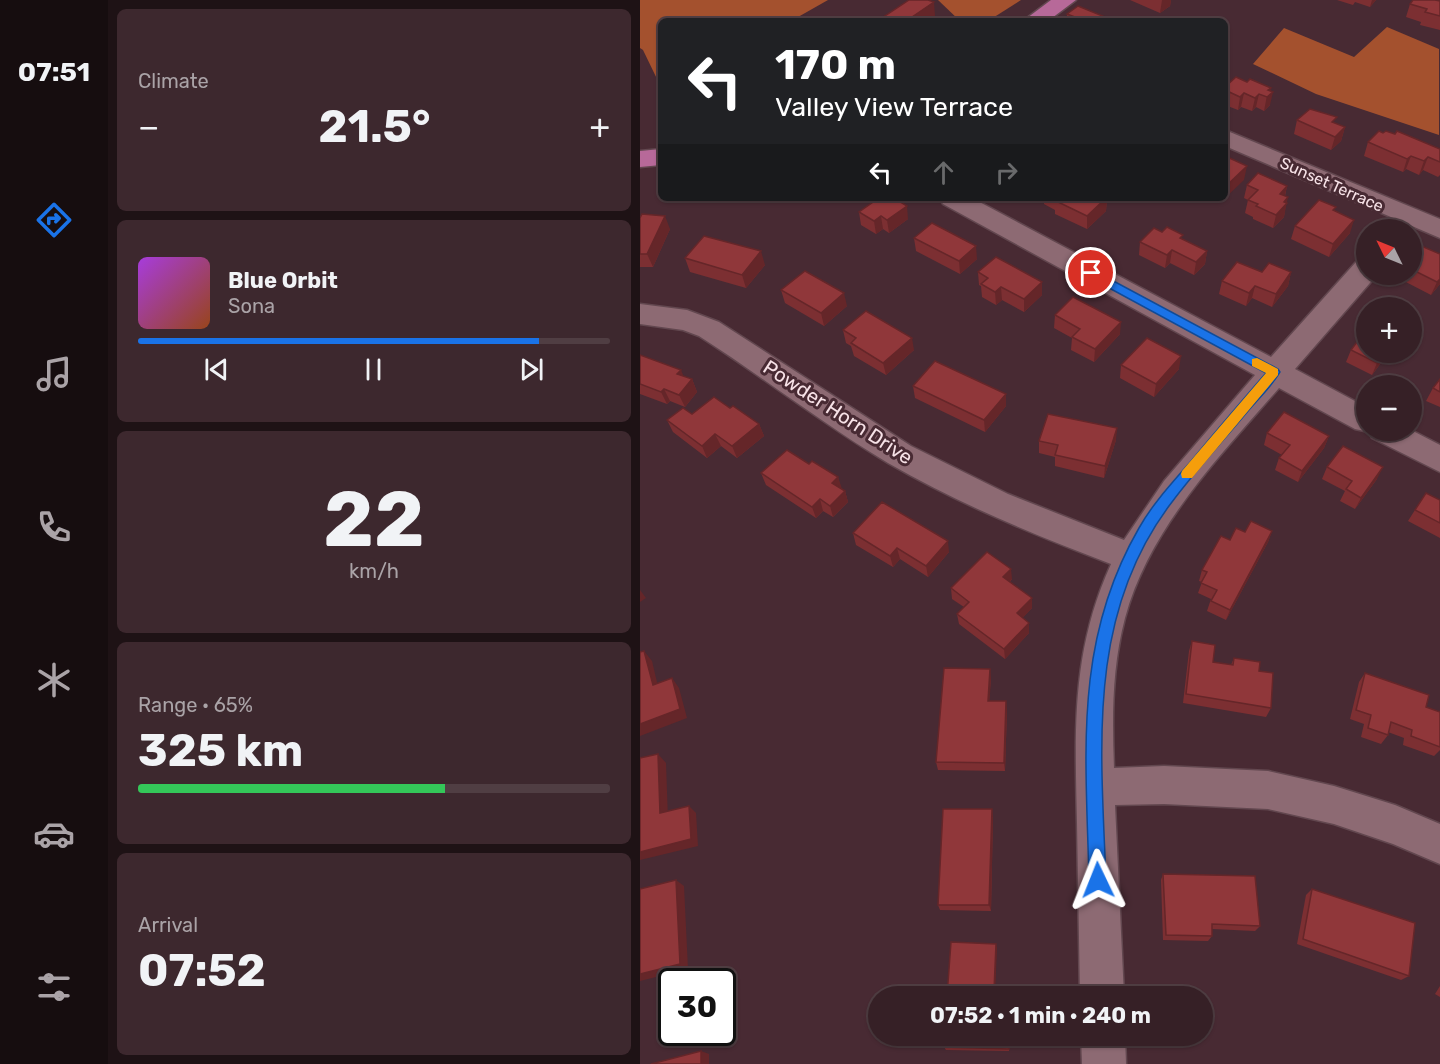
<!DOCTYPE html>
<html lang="en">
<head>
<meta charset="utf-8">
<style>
  body { margin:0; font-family:Rubik,sans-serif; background:#3d282e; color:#f1f3f6; height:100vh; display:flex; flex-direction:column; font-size:22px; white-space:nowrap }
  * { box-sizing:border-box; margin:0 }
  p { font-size:20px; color:#aaa3a7 }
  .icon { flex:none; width:33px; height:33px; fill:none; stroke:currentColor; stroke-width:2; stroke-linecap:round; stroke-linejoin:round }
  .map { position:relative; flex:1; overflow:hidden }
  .drawer { display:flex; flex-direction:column; gap:9px; padding:9px; background:#1e1215; width:532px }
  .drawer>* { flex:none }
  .guide { position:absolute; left:18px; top:18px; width:570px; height:183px; border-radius:9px; box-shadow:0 2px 4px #0004,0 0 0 2px #503e43; background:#202124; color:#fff; overflow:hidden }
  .needle { width:39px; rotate:313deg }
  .tools { position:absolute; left:716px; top:219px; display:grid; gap:12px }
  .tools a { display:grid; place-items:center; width:66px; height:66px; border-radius:50%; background:#362026; box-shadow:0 2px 4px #0004,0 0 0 2px #503e43; font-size:30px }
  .speed { position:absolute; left:18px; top:968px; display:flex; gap:12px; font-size:30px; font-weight:700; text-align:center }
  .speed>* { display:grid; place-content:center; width:78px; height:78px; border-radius:50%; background:#362026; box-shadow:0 2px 4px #0004,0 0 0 2px #503e43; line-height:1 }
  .speed .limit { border:3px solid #111; border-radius:9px; background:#fff; color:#111 }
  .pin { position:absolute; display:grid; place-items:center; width:51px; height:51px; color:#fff; margin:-26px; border:3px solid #fff; border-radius:50%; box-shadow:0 2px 6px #0007 }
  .me { position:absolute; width:66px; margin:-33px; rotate:358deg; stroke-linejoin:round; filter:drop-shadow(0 0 4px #0008) }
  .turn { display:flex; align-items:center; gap:21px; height:126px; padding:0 18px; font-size:27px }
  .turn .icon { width:78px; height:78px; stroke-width:2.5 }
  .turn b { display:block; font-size:42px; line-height:51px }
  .lanes { display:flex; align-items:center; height:57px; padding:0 18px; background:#0003; justify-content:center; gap:30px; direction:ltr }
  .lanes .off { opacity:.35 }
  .big { font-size:45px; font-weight:700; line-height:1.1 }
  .drawer .card { flex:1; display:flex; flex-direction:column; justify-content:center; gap:9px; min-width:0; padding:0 21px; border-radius:9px; background:#3d282e }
  .drawer .dial { align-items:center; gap:0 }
  .dial b { font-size:78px; line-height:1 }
  .song { display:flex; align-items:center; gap:18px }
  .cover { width:72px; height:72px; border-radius:9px; background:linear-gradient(135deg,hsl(280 70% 55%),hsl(20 70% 35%)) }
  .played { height:6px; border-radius:3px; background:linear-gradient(90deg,#1a73e8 85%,#503e43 85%) }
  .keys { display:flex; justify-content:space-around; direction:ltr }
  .heat { display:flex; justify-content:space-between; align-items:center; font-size:33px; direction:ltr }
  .charge { height:9px; border-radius:4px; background:linear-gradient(90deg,#34c759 65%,#503e43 0) }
  .trip { position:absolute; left:228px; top:986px; width:345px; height:60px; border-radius:30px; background:#362026; box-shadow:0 2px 4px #0004,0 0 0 2px #503e43; font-weight:700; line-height:60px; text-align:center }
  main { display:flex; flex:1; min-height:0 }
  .tab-bar { display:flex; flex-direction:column; width:108px; justify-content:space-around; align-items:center; background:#160d0f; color:#aaa3a7 }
  .tab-bar .icon { width:42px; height:42px }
  .tab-bar .current { color:#1a73e8 }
  .tab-bar b { font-size:27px; color:#f1f3f6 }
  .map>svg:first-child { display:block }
</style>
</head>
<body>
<main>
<nav class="tab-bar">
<b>07:51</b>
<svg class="icon current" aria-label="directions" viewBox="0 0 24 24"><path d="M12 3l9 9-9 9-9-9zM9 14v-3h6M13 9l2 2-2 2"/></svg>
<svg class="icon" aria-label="music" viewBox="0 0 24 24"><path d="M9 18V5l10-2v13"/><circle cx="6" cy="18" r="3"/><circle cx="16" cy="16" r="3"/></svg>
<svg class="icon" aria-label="phone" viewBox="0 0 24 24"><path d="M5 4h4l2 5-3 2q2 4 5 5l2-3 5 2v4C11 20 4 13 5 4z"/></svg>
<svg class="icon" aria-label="climate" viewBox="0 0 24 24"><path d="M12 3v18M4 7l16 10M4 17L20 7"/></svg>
<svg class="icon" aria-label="car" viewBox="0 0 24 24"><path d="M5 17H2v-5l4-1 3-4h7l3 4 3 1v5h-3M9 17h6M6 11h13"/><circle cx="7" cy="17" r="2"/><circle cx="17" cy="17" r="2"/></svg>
<svg class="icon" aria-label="filters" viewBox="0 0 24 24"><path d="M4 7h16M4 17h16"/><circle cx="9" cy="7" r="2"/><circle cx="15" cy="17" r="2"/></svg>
</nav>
<section class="drawer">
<div class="card"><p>Climate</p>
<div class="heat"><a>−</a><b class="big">21.5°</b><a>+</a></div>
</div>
<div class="card">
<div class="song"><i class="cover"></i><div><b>Blue Orbit</b><p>Sona</p></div></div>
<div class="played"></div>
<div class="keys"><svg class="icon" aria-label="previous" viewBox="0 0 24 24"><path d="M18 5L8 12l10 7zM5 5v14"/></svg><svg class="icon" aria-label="pause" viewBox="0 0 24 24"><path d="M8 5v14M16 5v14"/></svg><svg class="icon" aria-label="next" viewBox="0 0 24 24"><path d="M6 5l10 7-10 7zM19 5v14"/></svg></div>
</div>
<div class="card dial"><b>22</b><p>km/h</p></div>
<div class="card"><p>Range · 65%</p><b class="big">325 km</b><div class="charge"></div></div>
<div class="card"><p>Arrival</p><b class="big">07:52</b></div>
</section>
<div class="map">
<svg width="800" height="1064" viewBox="0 0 800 1064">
  <rect width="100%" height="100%" fill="#482a33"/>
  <!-- forest -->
  <g fill="#a4512e">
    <path d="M0,0h188l-37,21h-130v91h-3v-31l-15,-31 -3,-2z"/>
    <path d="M298,0h83l-33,21h-28z"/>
    <path d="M747,27l52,22v86l-123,-41 -63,-30 31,-36 70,29z"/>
  </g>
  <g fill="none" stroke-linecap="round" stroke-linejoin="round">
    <!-- minor casing -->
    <g stroke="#62474f" stroke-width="3">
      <g id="minor">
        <path d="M585,130l215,89v19l-215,-92z"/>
        <path d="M299,198h33l299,159 85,-95 10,-2v14l10,2 -81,93 71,38v23h45l29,15v27l-68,-34 -3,-6 -14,-3 -76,-41c-59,68 -130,140 -154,230 -13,49 -13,99 -11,150l50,-2 104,5 66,15 61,19 45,19v40l-47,-20 -59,-20 -66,-15 -104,-5 -49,1 9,191h-44c-1,-58 -2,-115 -3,-173 -2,-94 -6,-171 34,-259 -76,-29 -152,-60 -223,-101 -65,-39 -125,-86 -189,-127l-16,-6 -43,-6v-20l47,6 32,12 192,124 97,48 116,46 40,-59 91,-106 -312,-171z"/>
        <path d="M441,1035h44l1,29h-44z"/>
      </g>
    </g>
    <!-- major casing -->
    <g stroke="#62474f" stroke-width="3">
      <g id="major">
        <path d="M411,0h25l-28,21h-25z"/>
        <path d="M21,149v16l-21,2v-16z"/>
      </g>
    </g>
    <!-- minor -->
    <use href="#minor" fill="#8d6a73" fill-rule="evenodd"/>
    <!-- major -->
    <use href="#major" fill="#b76999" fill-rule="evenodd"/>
  </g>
  <!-- wall -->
  <g fill="#7c2f32">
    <path d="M490,0h41l-1,6 -10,7z"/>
    <path d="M697,0h39l-6,7 -15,-5 -2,3z"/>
    <path d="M800,1v29l-20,-5 1,-3 -15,-5 4,-13z"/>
    <path d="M427,14l42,7h-42z"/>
    <path d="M245,16h50l-8,5h-42z"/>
    <path d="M585,87l45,4v14l-6,6 -8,-4 -4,4 -11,-4 -3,3 -13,-5z"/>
    <path d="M657,120l38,3 10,4 -4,14 -10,9 -37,-16z"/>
    <path d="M743,133l12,1 45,15v26l-2,2 -15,-7 -4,5 -13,-6 -3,3 -39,-16 4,-14z"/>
    <path d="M607,185l40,1 -2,10 1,7 -2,14 -11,11 -20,-9v-2l-8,-4 3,-13 -4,-2z"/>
    <path d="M187,198h13l-6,4z"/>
    <path d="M404,198h63l-1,13 -19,18 -32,-15v-4l-11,-6z"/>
    <path d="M694,211l16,22 -21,24 -38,-18 4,-13z"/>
    <path d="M219,212l49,7 -19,14 -6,-4 -7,5 -15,-9z"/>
    <path d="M0,218l30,11 -17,38h-13z"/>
    <path d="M522,232l20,7 25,12 -2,13 -11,11 -24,-12 -5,5 -26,-13 1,-13z"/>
    <path d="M274,238l63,21 -17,15 -44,-23z"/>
    <path d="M771,256l29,28 -9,11 -29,-15 2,-6h7z"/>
    <path d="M45,258l80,7 -19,23 -56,-16z"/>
    <path d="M338,272l64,23 -18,17 -22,-12 -6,5 -14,-8 -1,-11 -2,-1z"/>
    <path d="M622,272h29l-3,14 -16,21 -20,-9 -6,8 -27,-12 3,-13z"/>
    <path d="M141,290l66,16 -23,20 -39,-23z"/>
    <path d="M415,315l65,19 -26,28 -23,-12 1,-12 -18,-10z"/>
    <path d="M203,330l71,20 -28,25 -32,-19 -3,-10 -5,-3z"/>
    <path d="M711,350l38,2 -17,23 -26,-13z"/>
    <path d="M0,355l43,21 9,3 5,13 -12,15 -15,-6 -3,3 -27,-10z"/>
    <path d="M481,365l58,4 -25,28 -34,-19z"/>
    <path d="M800,379v28l-14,-6 7,-13z"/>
    <path d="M273,386l93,8v12l-21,26 -70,-34z"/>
    <path d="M90,408l29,16 5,12 -27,22 -16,-12 -14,12 -34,-26 -6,-12 25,-6z"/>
    <path d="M627,433l62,3 -5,12 -26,34 -23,-12 4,-12 3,-3 -18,-10z"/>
    <path d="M476,440l-12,38 -49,-12v-9l-16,-4v-12z"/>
    <path d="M169,464l29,13 3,12 4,2 3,11 -15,15 -10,-6 -7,7 -50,-33 -5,-12z"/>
    <path d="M687,467l50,12 -22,30 -15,-8 5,-10 -23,-12z"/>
    <path d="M800,500v38l-32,-17 7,-11z"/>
    <path d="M632,531l-4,11 -42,78 -19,-9 4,-12 -13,-6 4,-11 -3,-1 3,-11 28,-30 15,-8z"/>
    <path d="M213,533l96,19 -21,25 -28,-18 -7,8 -37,-22z"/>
    <path d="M372,579l-2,3 22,26 -10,10 7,5v10l-24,26 -46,-35 -2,-10 7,-7 -12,-8 -1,-11z"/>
    <path d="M552,641l21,21 18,3 3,-7 25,13 12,37 -5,9 -83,-14 6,-52z"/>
    <path d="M725,673l61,34 14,5v38l-6,6 -31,-11 1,-7 -16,-6v3l-7,9 -20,-7 3,-13 -14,-5 9,-37z"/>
    <path d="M351,678l-2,23 18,9 -2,61 -67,-1 -2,-8z"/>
    <path d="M353,817l-2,94 -51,-1 -2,-5z"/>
    <path d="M523,874l97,52 -5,5 -43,-2v7l-4,5 -45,-1 -2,-60z"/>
    <path d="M672,889l97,87 -8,4 -104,-36 9,-49z"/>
    <path d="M800,986v11l-5,-3z"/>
    <path d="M304,1035h66l-1,16 -63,-1 -2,-3z"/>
  </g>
  <!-- shaded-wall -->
  <g fill="#652629">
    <path d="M522,0h9l-1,6 -10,7z"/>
    <path d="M732,0h4l-6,7z"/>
    <path d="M294,2l1,14 -8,5h-21z"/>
    <path d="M631,88l-2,8 4,-4 -3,13 -6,6 4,-21z"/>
    <path d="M604,93l-3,14 -3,3 2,-13z"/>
    <path d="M619,94l-3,13 -4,4 3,-13z"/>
    <path d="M705,127l-4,14 -10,9 4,-13z"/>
    <path d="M771,156l-5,13 -3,3 4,-13z"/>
    <path d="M788,157l-5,13 -4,5 5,-14z"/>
    <path d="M607,166l-3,14 -19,18 1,-12z"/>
    <path d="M647,186l-3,13 -4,-5z"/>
    <path d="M648,197l-4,20 -11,11 3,-13 8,-13z"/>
    <path d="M193,198h7l-6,4z"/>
    <path d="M467,198l-1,13 -19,18v-13z"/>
    <path d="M267,206l1,13 -19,14 -2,-13z"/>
    <path d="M25,216l5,13 -17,38 -6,-13z"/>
    <path d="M241,216l2,13 -7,5 -2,-13z"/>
    <path d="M714,220l-4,13 -21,24 4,-13z"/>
    <path d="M336,246l1,13 -17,15 -1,-13z"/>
    <path d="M532,250l-2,13 -5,5 2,-13z"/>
    <path d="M121,251l4,14 -19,23 -4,-13z"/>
    <path d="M567,251l-2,13 -11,11 2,-13z"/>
    <path d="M651,272l-3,14 -16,21 4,-13z"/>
    <path d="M800,279v5l-9,11 6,-13z"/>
    <path d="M402,282v13l-18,17v-13z"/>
    <path d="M615,286l-3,12 -6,8 3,-13z"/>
    <path d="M361,287l1,13 -6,5 -1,-13z"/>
    <path d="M204,293l3,13 -23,20 -3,-13z"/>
    <path d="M481,322l-1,12 -26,28 1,-13z"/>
    <path d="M272,338l2,12 -28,25 -3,-12z"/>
    <path d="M745,352h4l-17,23 5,-12z"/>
    <path d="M541,356l-2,13 -25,28 2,-13z"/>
    <path d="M41,370l5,12 -9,-8z"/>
    <path d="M52,379l5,13 -12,15 -6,-12z"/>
    <path d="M24,389l6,12 -3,3 -6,-12z"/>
    <path d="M366,394v12l-21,26 -1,-12z"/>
    <path d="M119,424l5,12 -27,22 -5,-12z"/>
    <path d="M477,428l-1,12 -12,38 1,-12z"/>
    <path d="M75,434l6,12 -14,12 -5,-12z"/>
    <path d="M689,436l-5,12 -26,34 4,-11z"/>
    <path d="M743,467l-6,12 -22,30 6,-11z"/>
    <path d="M198,477l4,12 -10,-6z"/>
    <path d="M205,491l3,11 -15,15 -3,-11z"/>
    <path d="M180,499l3,12 -7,7 -4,-11z"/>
    <path d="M632,531l-4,11 -42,78 4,-10z"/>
    <path d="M308,541l1,11 -21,25 -2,-11z"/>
    <path d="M257,548l3,11 -7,8 -3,-11z"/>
    <path d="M371,569l1,10 -8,9 -1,-11z"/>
    <path d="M0,590l6,8 -6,4z"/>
    <path d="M392,598v10l-15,16v-11z"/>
    <path d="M389,623v10l-24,26 -1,-10z"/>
    <path d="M4,651l8,10 8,34 -7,-10z"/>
    <path d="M350,669l1,9 -2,32 -1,-9z"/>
    <path d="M32,678l7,10 8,30 -47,18v-12z"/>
    <path d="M366,701l1,9 -2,61 -1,-8z"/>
    <path d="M18,754l8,9 2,57 -8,-7z"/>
    <path d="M49,806l7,7 2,33 -58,14v-8z"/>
    <path d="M352,809l1,8 -2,94 -2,-6z"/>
    <path d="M36,880l8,6 4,83 -48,12v-7z"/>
    <path d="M356,944l1,4 -2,47 -1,-4z"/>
    <path d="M61,1051l8,3v10h-8z"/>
  </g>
  <!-- building -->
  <g fill="#90373a" stroke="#652629" stroke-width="1.5">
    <path d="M269,0h19l6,2 -28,19h-11l-10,-5z"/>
    <path d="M773,0h22l5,1v15l-15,-4 2,-3 -17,-5z"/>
    <path d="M438,6l32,13 -4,2h-25l2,-1 -16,-6z"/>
    <path d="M596,77l11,5 3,-3 21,9 -3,2 5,2 -6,5 -8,-3 -4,4 -11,-5 -4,4 -15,-7v-3z"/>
    <path d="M670,109l27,8 -5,5 13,5 -10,10 -38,-17z"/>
    <path d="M739,131l4,2 3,-2 9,3 2,-3 43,18v13l-12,-5 -4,4 -13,-5 -4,3 -39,-17z"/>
    <path d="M585,156l22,10 -21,20h-1z"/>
    <path d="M618,173l29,13 -7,8 8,3 -4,5 3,1 -11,12 -20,-9 2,-2 -10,-4 10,-10 -11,-5z"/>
    <path d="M239,198h15l13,8 -20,14 -6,-4 -7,5 -15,-9z"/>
    <path d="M419,198h47l-19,18 -31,-15z"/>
    <path d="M679,200l17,7 -3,3 21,10 -21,24 -38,-18z"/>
    <path d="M2,214l23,2 -18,38h-7v-36z"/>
    <path d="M292,223l44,23 -17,15 -45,-23z"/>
    <path d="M527,227l16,8 -3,3 27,13 -11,11 -24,-12 -5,5 -27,-13 14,-14 8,4z"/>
    <path d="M64,236l57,15 -19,24 -57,-17z"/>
    <path d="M779,245l21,9v25l-3,3 -26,-13v-7l2,-3h-2v-3z"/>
    <path d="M356,257l46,25 -18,17 -23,-12 -6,5 -14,-8 7,-6 -10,-6z"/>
    <path d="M597,262l25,10 7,-9 22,9 -15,22 -21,-8 -6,7 -27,-12z"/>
    <path d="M165,271l39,22 -23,20 -40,-23z"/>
    <path d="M433,297l48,25 -26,27 -23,-12 8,-8 -25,-14z"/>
    <path d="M226,311l46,27 -29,25 -32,-20 5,-5 -13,-8z"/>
    <path d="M726,330v22h19l-8,11 -26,-13z"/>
    <path d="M507,338l34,18 -25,28 -35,-19z"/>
    <path d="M0,355l41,15 -4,4 15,5 -13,16 -15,-6 -3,3 -21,-8z"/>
    <path d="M295,361l71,33 -22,26 -71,-34z"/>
    <path d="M800,379v13l-7,-4z"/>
    <path d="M74,397l16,11 3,-2 26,18 -27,22 -17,-12 -13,12 -35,-26 16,-12 9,6z"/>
    <path d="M644,412l45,24 -27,35 -23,-13 11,-13 -23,-12z"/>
    <path d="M408,414l69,14 -12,38 -50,-11 3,-10 -19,-4z"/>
    <path d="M703,446l40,21 -22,31 -15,-9 6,-8 -25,-14z"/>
    <path d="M147,450l22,14 3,-3 26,16 -6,6 13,8 -15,15 -10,-7 -8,8 -51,-34z"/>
    <path d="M786,493l14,7v23l-25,-13z"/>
    <path d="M242,502l66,39 -22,25 -29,-18 -7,8 -37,-23z"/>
    <path d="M611,521l21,10 -42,79 -19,-9 6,-11 -16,-7 6,-11 -5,-2 19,-34 9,4 6,-12 9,4z"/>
    <path d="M347,552l24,17 -8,8 29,21 -15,15 12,10 -25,26 -47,-35 12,-12 -18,-14z"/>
    <path d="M552,641l23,4 -2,17 20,3 1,-7 26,4 -1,9 14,2 -2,35 -85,-14z"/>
    <path d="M4,651l9,34 19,-7 8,31 -40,15v-72z"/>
    <path d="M304,668l46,1 -2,32h18l-2,62 -68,-1z"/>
    <path d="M725,673l64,22 -3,12 14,5v35l-29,-11 1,-6 -21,-8 -3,13 -20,-7 3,-13 -15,-5z"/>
    <path d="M18,754l2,59 29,-7 2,33 -51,13v-94z"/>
    <path d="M303,809h49l-3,96h-51z"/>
    <path d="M523,874l92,2 5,50 -48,-2v12l-46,-1z"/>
    <path d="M36,880l4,84 -40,10v-85z"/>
    <path d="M672,889l103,34 -6,53 -106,-37z"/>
    <path d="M311,942l45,2 -2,47h17v5h-64z"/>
    <path d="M304,1035h65v14l-65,-2z"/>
    <path d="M61,1051v13h-50z"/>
  </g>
  <!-- route -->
  <path fill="#1a73e8" stroke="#114b97" stroke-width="1.5" d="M451,269l187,100 2,3c-8,14 -21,26 -32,39 -25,30 -52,59 -76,91 -86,112 -71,246 -66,378l-2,6 -6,2 -6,-2 -3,-6c-3,-126 -16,-238 50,-352 14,-25 34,-46 53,-68 24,-29 49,-58 74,-87l-179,-97v-5z"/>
  <!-- slow -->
  <path fill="#f59e0b" d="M617,358l21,11v6l-86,103h-10l-1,-4 1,-3 84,-98 -14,-7v-7z"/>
  <g text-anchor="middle" stroke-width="6" stroke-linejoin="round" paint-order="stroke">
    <!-- far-street labels -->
    <g font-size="16" fill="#f7e2e7" stroke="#482a33">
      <text transform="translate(692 184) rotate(24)" y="6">Sunset Terrace</text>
    </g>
    <!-- street labels -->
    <g font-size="20" fill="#f7e2e7" stroke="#482a33">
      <text transform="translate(198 412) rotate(33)" y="7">Powder Horn Drive</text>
    </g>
  </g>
</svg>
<div class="tools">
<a><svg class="needle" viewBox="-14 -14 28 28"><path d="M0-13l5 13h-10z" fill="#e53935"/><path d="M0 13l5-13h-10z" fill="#aaa3a7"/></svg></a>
<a>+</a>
<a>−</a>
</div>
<div class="speed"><div class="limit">30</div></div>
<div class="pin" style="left:451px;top:273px;background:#d93025"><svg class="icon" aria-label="arrive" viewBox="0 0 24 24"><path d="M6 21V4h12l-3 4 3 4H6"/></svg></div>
<svg class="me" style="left:458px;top:880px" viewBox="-20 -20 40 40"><path d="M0-17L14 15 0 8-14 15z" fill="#1a73e8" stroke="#fff" stroke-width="4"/></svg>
<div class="trip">07:52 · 1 min · 240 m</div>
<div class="guide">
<div class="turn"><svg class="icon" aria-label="left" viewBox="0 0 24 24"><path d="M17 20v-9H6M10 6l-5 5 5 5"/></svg><div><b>170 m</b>Valley View Terrace</div></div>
<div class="lanes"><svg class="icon" aria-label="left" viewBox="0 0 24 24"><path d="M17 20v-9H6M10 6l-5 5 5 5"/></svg><svg class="icon off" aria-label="ahead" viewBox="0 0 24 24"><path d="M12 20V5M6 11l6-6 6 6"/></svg><svg class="icon off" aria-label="right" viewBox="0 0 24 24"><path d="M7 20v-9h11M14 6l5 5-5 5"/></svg></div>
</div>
</div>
</main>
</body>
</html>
